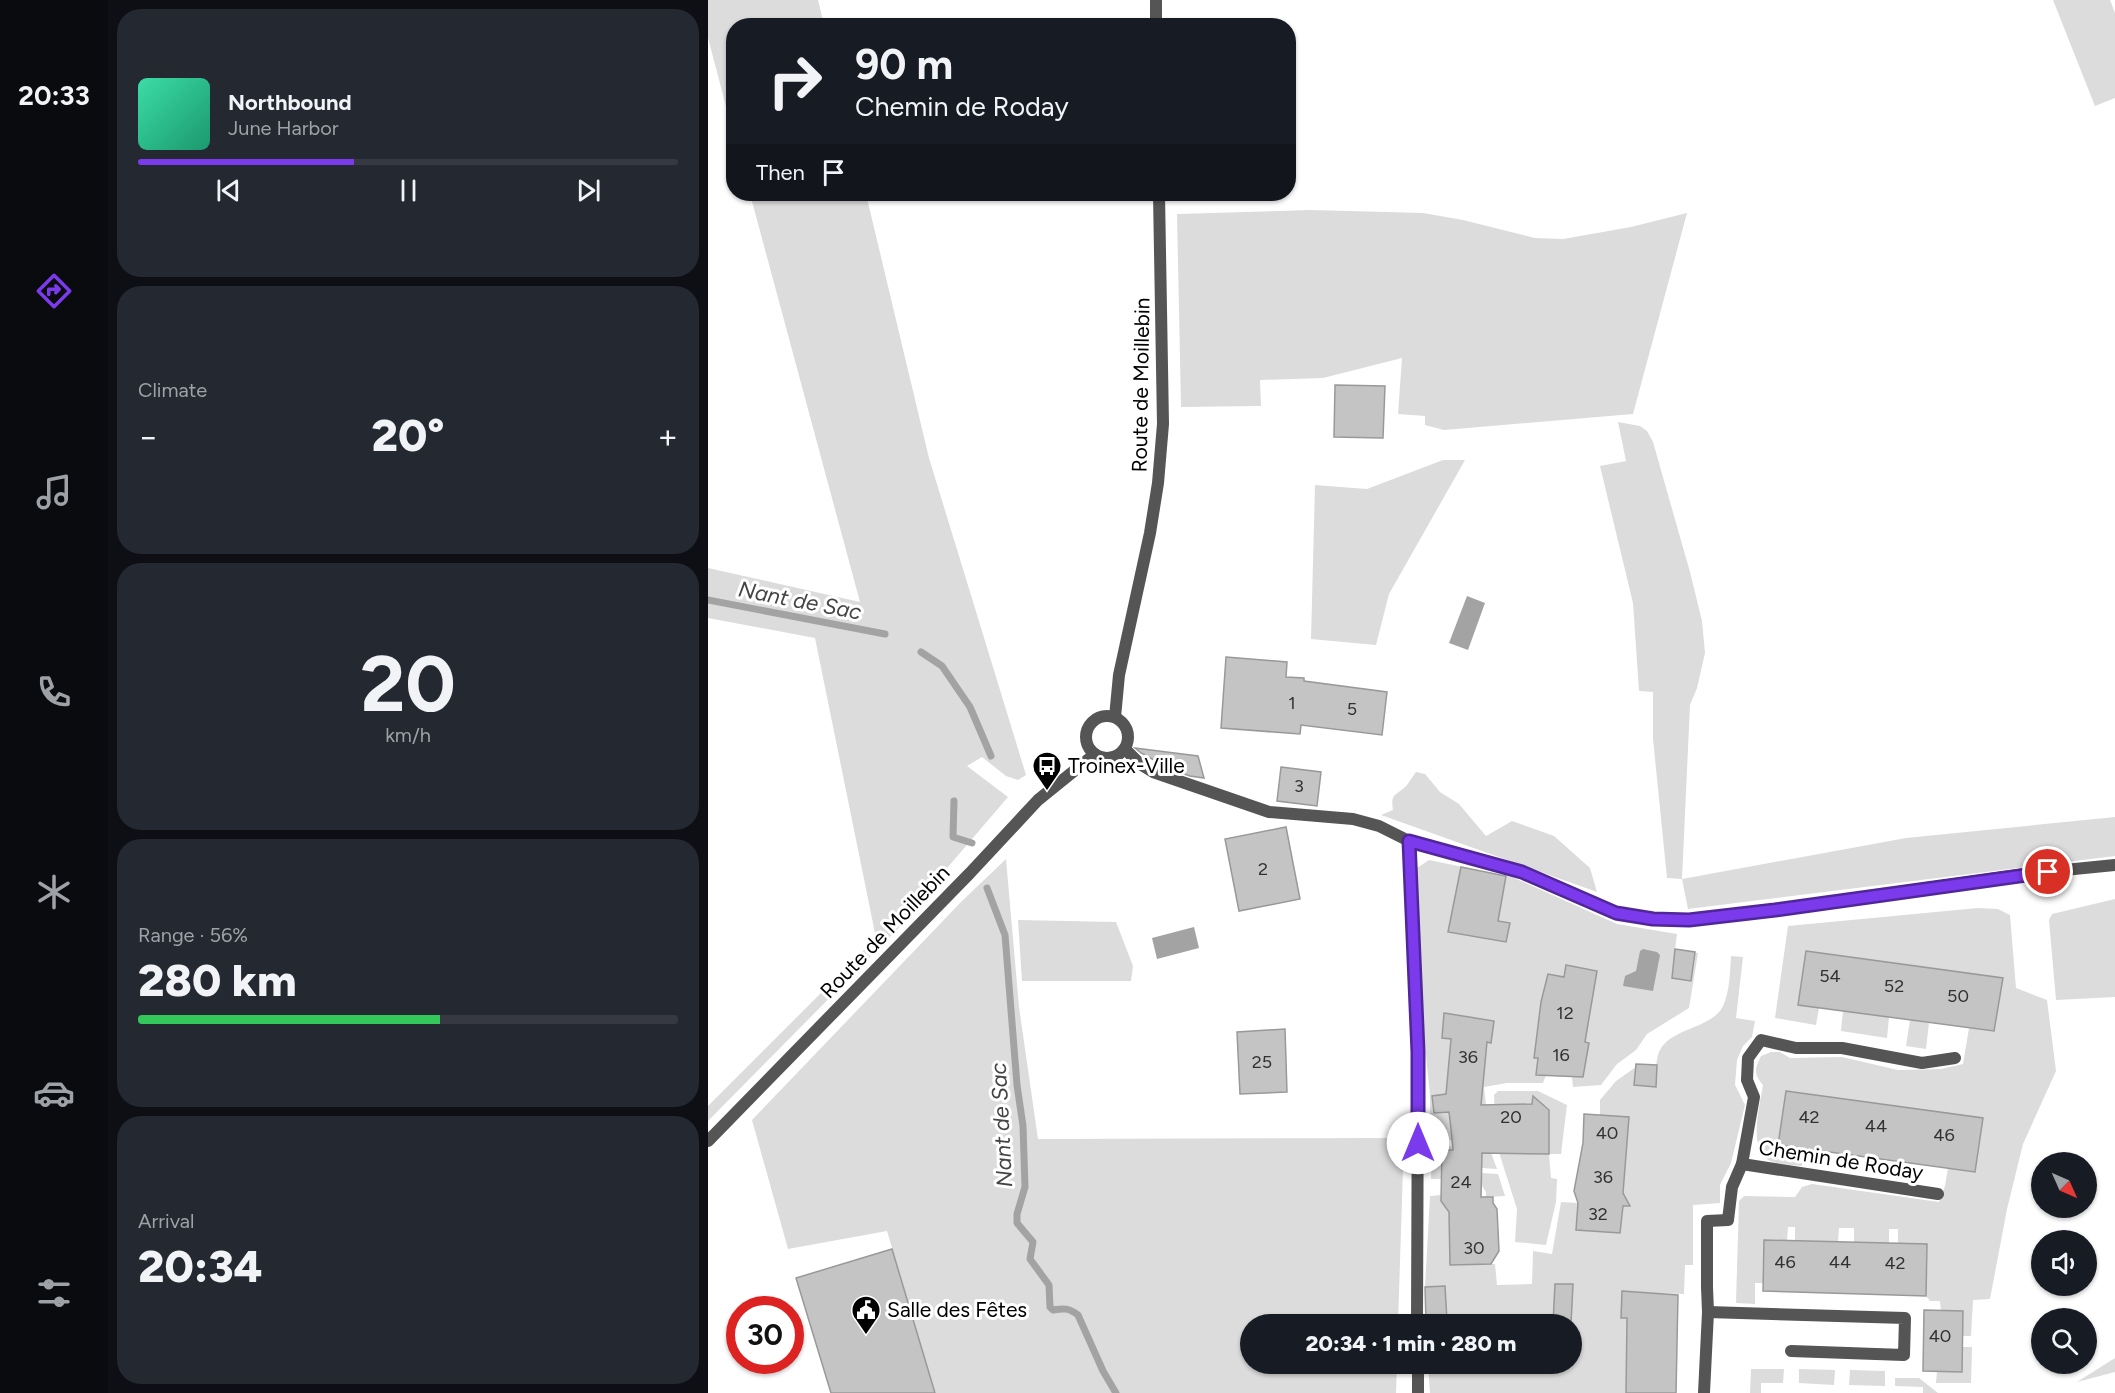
<!DOCTYPE html>
<html lang="en">
<head>
<meta charset="utf-8">
<style>
  body { margin:0; font-family:Figtree,sans-serif; background:#242831; color:#f1f3f6; height:100vh; display:flex; flex-direction:column; font-size:22px; white-space:nowrap }
  * { box-sizing:border-box; margin:0 }
  p { font-size:20px; color:#9ea1a6 }
  .icon { flex:none; width:33px; height:33px; fill:none; stroke:currentColor; stroke-width:2; stroke-linecap:round; stroke-linejoin:round }
  .map { position:relative; flex:1; overflow:hidden }
  .sheet { display:flex; flex-direction:column; gap:9px; padding:9px; background:#0d0f14; width:600px }
  .sheet>* { flex:none }
  .hud { position:absolute; left:18px; top:18px; width:570px; height:183px; border-radius:24px; box-shadow:0 2px 4px #0004; background:#171b24; color:#f1f3f6; overflow:hidden }
  .needle { width:39px; rotate:135deg }
  .buttons { position:absolute; left:1323px; top:1152px; display:grid; gap:12px }
  .buttons a { display:grid; place-items:center; width:66px; height:66px; border-radius:50%; background:#171b24; box-shadow:0 2px 4px #0004; font-size:30px }
  .speed { position:absolute; left:18px; top:1296px; display:flex; gap:12px; font-size:30px; font-weight:700; text-align:center }
  .speed>* { display:grid; place-content:center; width:78px; height:78px; border-radius:50%; background:#171b24; box-shadow:0 2px 4px #0004; line-height:1 }
  .speed .limit { border:9px solid #d22; background:#fff; color:#111 }
  .pin { position:absolute; display:grid; place-items:center; width:51px; height:51px; color:#fff; margin:-26px; border:3px solid #fff; border-radius:50%; box-shadow:0 2px 6px #0007 }
  .me { position:absolute; width:66px; margin:-33px; rotate:0deg; stroke-linejoin:round; filter:drop-shadow(0 0 4px #0008) }
  .turn { display:flex; align-items:center; gap:21px; height:126px; padding:0 30px; font-size:27px }
  .turn .icon { width:78px; height:78px; stroke-width:2.5 }
  .turn b { display:block; font-size:42px; line-height:51px }
  .then { display:flex; align-items:center; height:57px; padding:0 30px; background:#0003; gap:12px; font-size:22px }
  .big { font-size:45px; font-weight:800; line-height:1.1 }
  .sheet .widget { flex:1; display:flex; flex-direction:column; justify-content:center; gap:9px; min-width:0; padding:0 21px; border-radius:24px; background:#242831 }
  .sheet .dial { align-items:center; gap:0 }
  .dial b { font-size:78px; line-height:1 }
  .song { display:flex; align-items:center; gap:18px }
  .cover { width:72px; height:72px; border-radius:9px; background:linear-gradient(135deg,hsl(160 70% 55%),hsl(160 70% 35%)) }
  .played { height:6px; border-radius:3px; background:linear-gradient(90deg,#7c3aed 40%,#363941 40%) }
  .keys { display:flex; justify-content:space-around; direction:ltr }
  .heat { display:flex; justify-content:space-between; align-items:center; font-size:33px; direction:ltr }
  .charge { height:9px; border-radius:4px; background:linear-gradient(90deg,#34c759 56%,#363941 0) }
  .trip { position:absolute; left:532px; top:1314px; width:342px; height:60px; border-radius:30px; background:#171b24; box-shadow:0 2px 4px #0004; font-weight:800; line-height:60px; text-align:center }
  main { display:flex; flex:1; min-height:0 }
  .menu { display:flex; flex-direction:column; width:108px; justify-content:space-around; align-items:center; background:#090b0e; color:#9ea1a6 }
  .menu .icon { width:42px; height:42px }
  .menu .selected { color:#7c3aed }
  .menu b { font-size:27px; color:#f1f3f6 }
  .map>svg:first-child { display:block }
</style>
</head>
<body>
<main>
<nav class="menu">
<b>20:33</b>
<svg class="icon selected" aria-label="directions" viewBox="0 0 24 24"><path d="M12 3l9 9-9 9-9-9zM9 14v-3h6M13 9l2 2-2 2"/></svg>
<svg class="icon" aria-label="music" viewBox="0 0 24 24"><path d="M9 18V5l10-2v13"/><circle cx="6" cy="18" r="3"/><circle cx="16" cy="16" r="3"/></svg>
<svg class="icon" aria-label="phone" viewBox="0 0 24 24"><path d="M5 4h4l2 5-3 2q2 4 5 5l2-3 5 2v4C11 20 4 13 5 4z"/></svg>
<svg class="icon" aria-label="climate" viewBox="0 0 24 24"><path d="M12 3v18M4 7l16 10M4 17L20 7"/></svg>
<svg class="icon" aria-label="car" viewBox="0 0 24 24"><path d="M5 17H2v-5l4-1 3-4h7l3 4 3 1v5h-3M9 17h6M6 11h13"/><circle cx="7" cy="17" r="2"/><circle cx="17" cy="17" r="2"/></svg>
<svg class="icon" aria-label="filters" viewBox="0 0 24 24"><path d="M4 7h16M4 17h16"/><circle cx="9" cy="7" r="2"/><circle cx="15" cy="17" r="2"/></svg>
</nav>
<section class="sheet">
<div class="widget">
<div class="song"><i class="cover"></i><div><b>Northbound</b><p>June Harbor</p></div></div>
<div class="played"></div>
<div class="keys"><svg class="icon" aria-label="previous" viewBox="0 0 24 24"><path d="M18 5L8 12l10 7zM5 5v14"/></svg><svg class="icon" aria-label="pause" viewBox="0 0 24 24"><path d="M8 5v14M16 5v14"/></svg><svg class="icon" aria-label="next" viewBox="0 0 24 24"><path d="M6 5l10 7-10 7zM19 5v14"/></svg></div>
</div>
<div class="widget"><p>Climate</p>
<div class="heat"><a>−</a><b class="big">20°</b><a>+</a></div>
</div>
<div class="widget dial"><b>20</b><p>km/h</p></div>
<div class="widget"><p>Range · 56%</p><b class="big">280 km</b><div class="charge"></div></div>
<div class="widget"><p>Arrival</p><b class="big">20:34</b></div>
</section>
<div class="map">
<svg width="1407" height="1393" viewBox="0 0 1407 1393">
  <rect width="100%" height="100%" fill="#fff"/>
  <!-- green -->
  <g fill="#dcdcdc" fill-rule="evenodd">
    <path d="M0,0h110l6,25 -90,1 -1,107 -25,-95z"/>
    <path d="M1345,0h57l5,13v85l-20,8z"/>
    <path d="M42,194h116l63,264 97,317 -8,5 -12,-4 -24,-19 -15,9 41,31 -66,77 5,5 -239,242v-15l168,-168 -61,-300 -107,-20v-50l152,34z"/>
    <path d="M603,210l112,3 40,7 72,18 28,1 68,-12 56,-14 -54,201 -189,16 -19,-5v-9l-27,-2 4,-56 -79,20 -63,2 1,26 -80,1 -4,-193z"/>
    <path d="M910,422l22,4 7,5 6,11 37,130 12,49 3,32 -8,35 -7,17 -8,174 224,-41 209,-21v39l-427,53 -6,-30 -15,-1 -14,-139v-47l-14,-1 -6,-88 -33,-137 26,-5z"/>
    <path d="M735,460h22l-76,134 -13,51 -65,-6 4,-154 52,4z"/>
    <path d="M708,772l9,2 15,18 19,12 27,32 26,-15 42,15 36,32 7,24 -216,-77 12,-5c-3,-18 4,-14 14,-25 3,-4 6,-9 9,-13z"/>
    <path d="M298,859l13,148 19,132 366,-1 -6,186h-147v40h146l-1,29h-461l-48,-162 -99,18 -36,-129 210,-219z"/>
    <path d="M721,860l83,17 105,47 60,10 -2,15 23,4 -9,55 -42,26 -11,16 -19,14 -16,21 -28,2 -1,-10h11l2,-35 8,-50 -58,66h3l-2,17h10l-3,8h-36l-23,4 3,27 -12,1 -3,-23 -40,4 2,16h15l2,17 24,-2 -23,13 -22,-2v-43l-6,-59 -7,-168z"/>
    <path d="M1407,899v98l-59,3 -7,-80 3,-6z"/>
    <path d="M1270,908l20,1 12,6 6,73 31,12 9,71 -33,73 -16,65 -17,90 -17,1 -2,36h-8v-20l-5,-5h-17l-1,-10h-10l-4,-5 1,-52 -29,-1v-14h-9v14h-35v-15h-15l-1,14 -43,-1v-14h-7l-1,14 -23,-1 -1,43h-8v21l-19,-1 3,-102 5,-5 51,1 7,-10 10,-3 127,18 6,-16 3,-18 27,4 8,-53 -196,-28 -9,54 25,3 -1,18c-9,-1 -20,-1 -29,-4 -27,-8 -13,-57 -10,-77 -10,-12 -8,-16 -2,-29l10,-4h9l10,6 52,-1 56,13 43,-1 22,-5 6,-36 25,3 9,-52 -197,-28 -8,53 21,4 -3,17 -41,-7 13,-92z"/>
    <path d="M310,920l98,2 17,44 -2,15h-109z"/>
    <path d="M1023,956l12,1 -7,61 19,3 -3,16 -9,9 -6,14 -2,25 10,20 -14,58 -11,22v18l-27,2v60h-8l-1,29 -62,-2 -1,26h6l-1,75h-196l-2,-29h144v-40h-145l-2,-37 5,-91 11,-1v6l8,10 1,54 45,-1 2,21 35,-1 1,-33 19,3 9,-52 17,1 -2,27 44,3 2,-15 -5,-8 1,-4h9l1,-4 -5,-9 6,-75 -29,-3v-15l16,-19 20,-14 20,19c0,-10 -1,-27 4,-36 11,-22 53,-22 63,-44 7,-16 7,-34 8,-50z"/>
    <path d="M1135,1011l46,6 -2,21 -46,-7z"/>
    <path d="M1202,1020l19,3 -3,26 -20,-3z"/>
    <path d="M790,1091h40l29,14 -6,49h-12l2,24 6,1 -1,23 -10,43 -31,-3 2,-33 -21,-66 -2,-48zM827,1104l14,15v34h-46v-48z"/>
    <path d="M724,1146l57,1 8,22 -15,-1v-17l-40,-1 -1,29h-10z"/>
    <path d="M774,1173l16,1 7,22 -19,1v-5l-5,-8z"/>
    <path d="M1254,1347h10l-1,36h-35l1,-12 20,1 5,-5z"/>
    <path d="M1407,1358v14l-38,10z"/>
    <path d="M1043,1369h33l-1,14h-22v10h-11z"/>
    <path d="M1091,1369l36,1 -1,15 -35,-2z"/>
    <path d="M1142,1370l35,1v15l-36,-1z"/>
    <path d="M1187,1378h24l19,15h-15v-6l-28,-1z"/>
  </g>
  <!-- water -->
  <g fill="#a3a3a3">
    <path d="M759,596l18,7 -17,47 -19,-7z"/>
    <path d="M486,927l5,21 -42,11 -5,-21z"/>
    <path d="M935,949l14,3 3,3 -7,36 -30,-5 2,-10 11,-5 4,-20z"/>
  </g>
  <g fill="none" stroke-linecap="round" stroke-linejoin="round">
    <!-- stream -->
    <g stroke="#a3a3a3" stroke-width="7">
      <path d="M0,600l177,34"/>
      <path d="M213,652l21,14 28,41 21,49"/>
      <path d="M246,801l-1,36 19,6"/>
      <path d="M279,888l18,47 12,150 6,41 2,61 -8,27v9l16,19 -3,17 19,26 1,22 3,3c11,-2 16,-2 25,5l25,56 13,22"/>
    </g>
  </g>
  <!-- building -->
  <g fill="#c4c4c4" stroke="#999" stroke-width="1.5">
    <path d="M627,385l50,1 -2,52 -49,-1z"/>
    <path d="M518,657l61,5 -1,15 18,1v3l83,11 -5,43 -81,-10 -1,9 -79,-6z"/>
    <path d="M427,748l63,8 6,22 -14,-2 -20,-7 -29,-16z"/>
    <path d="M573,767l40,5 -4,34 -40,-5z"/>
    <path d="M578,827l14,72 -61,12 -14,-72z"/>
    <path d="M753,867l45,9 -8,45 12,2 -4,19 -58,-10z"/>
    <path d="M967,949l20,3 -4,29 -19,-3z"/>
    <path d="M1098,951l197,27 -9,53 -196,-26z"/>
    <path d="M858,965l31,6 -9,53 -3,18 4,1 -6,34 -47,-2 2,-17h-4l7,-56 7,-28 16,3z"/>
    <path d="M736,1013l50,8 -3,22 -4,-1 -6,63 51,-1 1,-8 16,14v44l-67,-1 -1,44h12v6l4,6 2,42 -8,13 -41,1 -1,-53 -8,-11 1,-51h11l-2,-21 -2,-17 -15,1 -2,-17 14,-2 5,-55 -9,-1z"/>
    <path d="M577,1029l2,63 -47,2 -3,-62z"/>
    <path d="M928,1064l21,1 -1,22 -22,-2z"/>
    <path d="M1078,1091l197,27 -8,54 -197,-27z"/>
    <path d="M876,1114l45,3 -6,76 7,13h-7l-3,27 -44,-3 2,-27 -4,-12 9,-48z"/>
    <path d="M1056,1240l163,4 -1,52 -163,-5z"/>
    <path d="M184,1249l43,144h-104l-35,-115z"/>
    <path d="M847,1284h18l-2,40h-18z"/>
    <path d="M737,1286l2,35 -21,1 -1,-35z"/>
    <path d="M914,1291l56,4 -2,98h-50l1,-75h-6z"/>
    <path d="M1216,1310l39,1 -1,61 -39,-1z"/>
  </g>
  <g fill="none" stroke-linecap="round" stroke-linejoin="round">
    <!-- pedestrian -->
    <g stroke="#555" stroke-width="12">
      <path d="M1230,1194l-196,-30 12,-67 -7,-17 1,-22 13,-18 35,8h46l80,15 33,-5"/>
      <path d="M999,1287v-66l21,-1 4,-33 10,-23"/>
      <path d="M1000,1312l197,6 -1,37 -113,-4"/>
    </g>
    <!-- minor -->
    <g stroke="#555" stroke-width="12">
      <path d="M417,749l15,15 13,8 116,40 84,7 26,7 30,15 113,31 94,41 37,6 36,1 86,-10 250,-36 90,-9"/>
      <path d="M701,841l9,211 -1,272"/>
      <path d="M710,1364v29"/>
      <path d="M996,1393l4,-81 -1,-25"/>
    </g>
    <!-- tertiary -->
    <g stroke="#555" stroke-width="12">
      <path d="M448,0v26"/>
      <circle cx="399" cy="737" r="21"/>
      <path d="M407,717l4,-42 31,-142 8,-50 5,-59 -4,-230"/>
      <path d="M0,1141l262,-268 68,-73 57,-46"/>
    </g>
  </g>
  <g fill="none" stroke-linecap="round" stroke-linejoin="round">
    <!-- route casing -->
    <g stroke="#51269a" stroke-width="15">
      <path id="route" d="M710,1143v-91l-9,-211 113,31 94,41 37,6 36,1 86,-10 273,-38"/>
    </g>
    <!-- route -->
    <use href="#route" stroke="#7c3aed" stroke-width="10"/>
  </g>
  <!-- icons -->
  <defs>
    <g id="bus-pin" transform="scale(1.5)"><path d="M0 17L-7.5 6A9.5 9.5 0 1 1 7.5 6Z" fill="#000" stroke="#fff"/><path d="M-5-6H5V4H4V6H2V4H-2V6H-4V4H-5ZM-3.5-4V0h7V-4ZM-3.5 1.2v1.5H-2V1.2ZM2 1.2v1.5H3.5V1.2Z" fill="#fff"/></g>
    <g id="civic-pin" transform="scale(1.5)"><path d="M0 17L-7.5 6A9.5 9.5 0 1 1 7.5 6Z" fill="#000" stroke="#fff"/><path d="M-.6-6.5H3V-4.5H.6V-3L4-1V1h2V6H-6V1h2V-1L-.6-3ZM-1.2 2.5V6h2.4V2.5Z" fill="#fff"/></g>
  </defs>
  <g fill-rule="evenodd">
    <use href="#bus-pin" x="339" y="766"/>
    <use href="#civic-pin" x="158" y="1310"/>
  </g>
  <g text-anchor="middle" stroke-width="6" stroke-linejoin="round" paint-order="stroke">
    <!-- number labels -->
    <g font-size="18" fill="#313131">
      <text x="584" y="709">1</text>
      <text x="644" y="715">5</text>
      <text x="591" y="792">3</text>
      <text x="555" y="875">2</text>
      <text x="1122" y="982">54</text>
      <text x="1186" y="992">52</text>
      <text x="1250" y="1002">50</text>
      <text x="857" y="1019">12</text>
      <text x="853" y="1061">16</text>
      <text x="760" y="1063">36</text>
      <text x="554" y="1068">25</text>
      <text x="803" y="1123">20</text>
      <text x="1101" y="1123">42</text>
      <text x="1168" y="1132">44</text>
      <text x="899" y="1139">40</text>
      <text x="1236" y="1141">46</text>
      <text x="895" y="1183">36</text>
      <text x="753" y="1188">24</text>
      <text x="890" y="1220">32</text>
      <text x="766" y="1254">30</text>
      <text x="1077" y="1268">46</text>
      <text x="1132" y="1268">44</text>
      <text x="1187" y="1269">42</text>
      <text x="1232" y="1342">40</text>
    </g>
    <!-- street labels -->
    <g font-size="21" fill="#000" stroke="#fff">
      <text transform="translate(433 385) rotate(-89)" y="7">Route de Moillebin</text>
      <text transform="translate(177 932) rotate(-46)" y="7">Route de Moillebin</text>
      <text transform="translate(1133 1160) rotate(9)" y="7">Chemin de Roday</text>
    </g>
    <!-- poi labels -->
    <g font-size="21" fill="#000" stroke="#fff" text-anchor="start">
      <text x="360" y="773">Troinex-Ville</text>
      <text x="179" y="1317">Salle des Fêtes</text>
    </g>
    <!-- water labels -->
    <g font-size="22" font-style="italic" fill="#444" stroke="#fff">
      <text transform="translate(92 600) rotate(11)" y="8">Nant de Sac</text>
      <text transform="translate(293 1125) rotate(-93)" y="8">Nant de Sac</text>
    </g>
  </g>
</svg>
<div class="buttons">
<a><svg class="needle" viewBox="-14 -14 28 28"><path d="M0-13l5 13h-10z" fill="#e53935"/><path d="M0 13l5-13h-10z" fill="#9ea1a6"/></svg></a>
<a><svg class="icon" aria-label="sound" viewBox="0 0 24 24"><path d="M4 9h4l5-4v14l-5-4H4zM17 9q2 3 0 6"/></svg></a>
<a><svg class="icon" aria-label="search" viewBox="0 0 24 24"><circle cx="10" cy="10" r="6"/><path d="M15 15l6 6"/></svg></a>
</div>
<div class="speed"><div class="limit">30</div></div>
<div class="pin" style="left:1340px;top:872px;background:#d93025"><svg class="icon" aria-label="arrive" viewBox="0 0 24 24"><path d="M6 21V4h12l-3 4 3 4H6"/></svg></div>
<svg class="me" style="left:710px;top:1143px" viewBox="-20 -20 40 40"><circle r="19" fill="#fff"/><path d="M0-13L10 11 0 6-10 11z" fill="#7c3aed"/></svg>
<div class="trip">20:34 · 1 min · 280 m</div>
<div class="hud">
<div class="turn"><svg class="icon" aria-label="right" viewBox="0 0 24 24"><path d="M7 20v-9h11M14 6l5 5-5 5"/></svg><div><b>90 m</b>Chemin de Roday</div></div>
<div class="then">Then<svg class="icon" aria-label="arrive" viewBox="0 0 24 24"><path d="M6 21V4h12l-3 4 3 4H6"/></svg></div>
</div>
</div>
</main>
</body>
</html>
